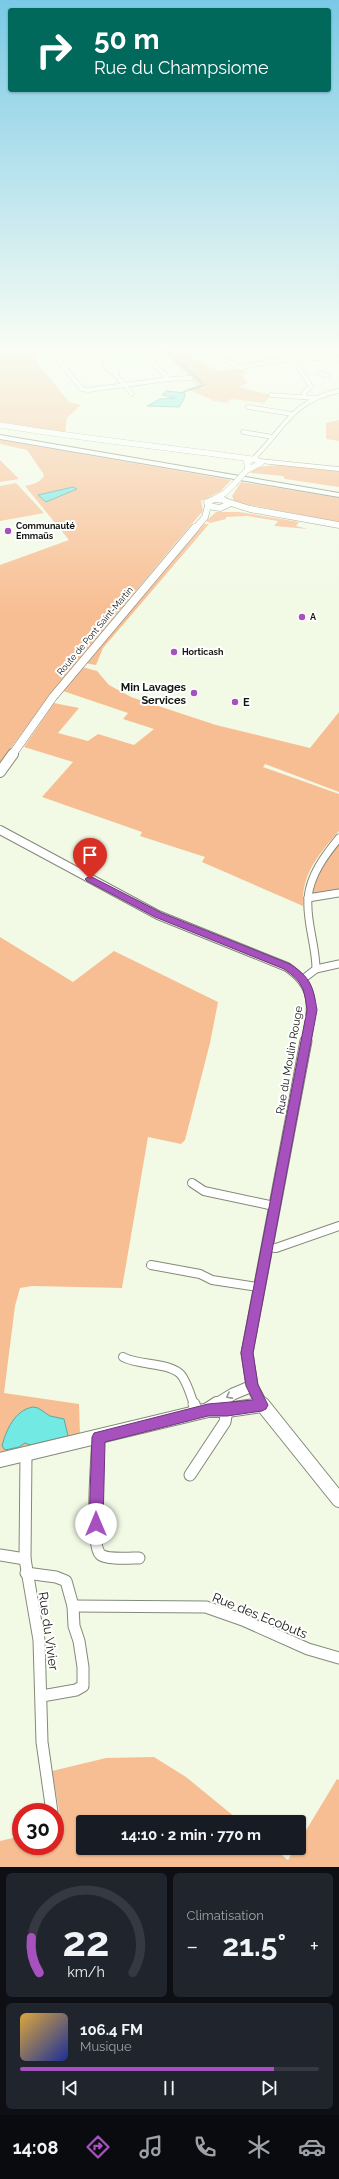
<!DOCTYPE html>
<html lang="fr">
<head>
<meta charset="utf-8">
<style>
  body { margin:0; font-family:Raleway,sans-serif; background:#20242c; color:#f1f3f6; height:100vh; display:flex; flex-direction:column; font-size:15px; white-space:nowrap }
  * { box-sizing:border-box; margin:0 }
  p { font-size:13px; color:#9ea1a6 }
  .icon { flex:none; width:22px; height:22px; fill:none; stroke:currentColor; stroke-width:2; stroke-linecap:round; stroke-linejoin:round }
  .map { position:relative; height:1867px; overflow:hidden }
  .sheet { display:flex; flex-direction:column; gap:6px; padding:6px; background:#0d0f14; flex:1 }
  .sheet>* { flex:none }
  .guide { position:absolute; left:8px; top:8px; width:323px; height:84px; border-radius:4px; box-shadow:0 1px 3px #0004; background:#00695c; color:#fff; overflow:hidden }
  .speed { position:absolute; left:12px; top:1803px; display:flex; gap:8px; font-size:20px; font-weight:700; text-align:center }
  .speed>* { display:grid; place-content:center; width:52px; height:52px; border-radius:50%; background:#171b24; box-shadow:0 1px 3px #0004; line-height:1 }
  .speed .limit { border:6px solid #d22; background:#fff; color:#111 }
  .pin { position:absolute; display:grid; place-items:center; width:34px; height:34px; color:#fff; margin:-41px -17px; border-radius:50% 50% 50% 0; rotate:-45deg; box-shadow:0 0 4px #0007 }
  .pin .icon { rotate:45deg }
  .me { position:absolute; width:44px; margin:-22px; rotate:0deg; stroke-linejoin:round; filter:drop-shadow(0 0 3px #0008) }
  .turn { display:flex; align-items:center; gap:14px; height:84px; padding:0 20px; font-size:18px }
  .turn .icon { width:52px; height:52px; stroke-width:2.5 }
  .turn b { display:block; font-size:28px; line-height:34px }
  .big { font-size:30px; font-weight:700; line-height:1.1 }
  .sheet .tile { flex:1; display:flex; flex-direction:column; justify-content:center; gap:6px; min-width:0; padding:0 14px; border-radius:6px; background:#20242c }
  .sheet .dial { align-items:center; gap:0 }
  .dial svg { height:104px; overflow:visible; fill:none; stroke:#363941; stroke-width:7; stroke-linecap:round; text-anchor:middle }
  .dial text { fill:#f1f3f6; stroke:none }
  .song { display:flex; align-items:center; gap:12px }
  .cover { width:48px; height:48px; border-radius:6px; background:linear-gradient(135deg,hsl(40 70% 55%),hsl(230 70% 35%)) }
  .played { height:4px; border-radius:2px; background:linear-gradient(90deg,#a751bf 85%,#363941 85%) }
  .keys { display:flex; justify-content:space-around; direction:ltr }
  .heat { display:flex; justify-content:space-between; align-items:center; font-size:22px; direction:ltr }
  .sheet .tiles { flex:1; display:grid; gap:6px; grid-template-columns:1fr 1fr }
  .tile:last-child { grid-column:span 2 }
  .trip { position:absolute; left:76px; top:1815px; width:230px; height:40px; border-radius:4px; background:#171b24; box-shadow:0 1px 3px #0004; font-weight:700; line-height:40px; text-align:center }
  .tabs { display:flex; height:64px; justify-content:space-around; align-items:center; background:#090b0e; color:#9ea1a6 }
  .tabs .icon { width:28px; height:28px }
  .tabs .active { color:#a751bf }
  .tabs b { font-size:18px; color:#f1f3f6 }
  .map>svg:first-child { display:block }
</style>
</head>
<body>
<div class="map">
<svg width="339" height="1867" viewBox="0 0 339 1867">
  <rect width="100%" height="100%" fill="#f2fae6"/>
  <!-- green -->
  <g fill="#f8be93">
    <path d="M0,351h32l4,10 33,41 12,3 -14,13 -2,14 -5,1 -60,-10z"/>
    <path d="M162,351h17l41,21c10,-3 16,-5 26,1l-6,1 8,9 -10,4 33,8 -7,8 -33,-4 -4,4 -13,-2 -26,-12 -1,-1 10,-2 -2,-4z"/>
    <path d="M339,420v21l-13,-2v-16z"/>
    <path d="M0,440l231,40 -10,11 -20,10 2,10 -19,22 -129,155 -55,75v-198l69,-25 -44,-54c9,-2 14,-3 19,-10l-1,-3 -16,-23 -27,-6z"/>
    <path d="M0,460l19,19 -19,3z"/>
    <path d="M278,465l61,5v17l-54,-8 -2,-3 -33,-3 7,-6z"/>
    <path d="M241,482l98,16v24l-100,-19 -5,-2 -2,-5z"/>
    <path d="M16,483l28,30 -44,8v-35z"/>
    <path d="M216,512h23l60,10 -3,4 12,3 -34,-3 4,-5 -31,-5 -21,1v2l-16,4 -4,-2z"/>
    <path d="M204,524h5l-106,124 -7,17 -12,-2z"/>
    <path d="M82,667l15,4 12,14 22,12 85,28 94,23 29,-36v80l-74,-28 -2,3 76,27v37c-20,23 -38,43 -36,75l-101,-44 3,-5 -65,-21 2,-4 -100,-35 31,-35 -49,-15 30,-44 25,5 -21,25 30,8 10,-7 36,11 20,-16 -31,-10 5,-6 -65,-22 -1,1z"/>
    <path d="M339,841v50l-27,4 6,-20z"/>
    <path d="M0,937l73,45 41,-31 104,51 -8,41 -25,97 -4,4 -33,-7 -26,151 -90,-2 -12,2 -5,18 -11,87 75,11 1,30 -80,18z"/>
    <path d="M154,1757l32,20 55,45h-158v26h190l15,12 7,-12h4v-6l38,-63 2,1v87h-339v-26l21,-5v10h34v-17l7,-2 -10,-56 54,-13z"/>
  </g>
  <!-- water -->
  <g fill="#72e9e2" stroke="#56aaa3">
    <path d="M166,391l19,2v4l-6,10 -32,-1 13,-7 15,-1 -13,-3z"/>
    <path d="M73,487l4,2 -31,13 -8,-7z"/>
    <path d="M33,1407l5,1 12,8 14,3 4,17 -38,9 -5,-2 -6,4 -14,3 -3,-4c4,-16 13,-36 31,-39z"/>
  </g>
  <g fill="none" stroke-linecap="round" stroke-linejoin="round">
    <!-- stream -->
    <g stroke="#56aaa3" stroke-width="1.5">
      <path d="M34,351l4,5"/>
      <path d="M167,351l13,12"/>
      <path d="M181,364l13,11"/>
      <path d="M195,376l8,8"/>
      <path d="M183,392l21,-7"/>
    </g>
    <!-- minor-far3 casing -->
    <g stroke="#838a78" stroke-width="5">
      <g id="minor-far3">
        <path d="M56,351l3,4 -2,4 25,30 6,1 81,-11 -28,-28"/>
        <path d="M96,351l21,20 -2,3"/>
        <path d="M202,351l24,9 14,8c33,-9 65,-11 99,-9"/>
        <path d="M254,351l12,10"/>
        <path d="M302,351l8,6"/>
        <path d="M337,352h2"/>
        <path d="M59,355l44,-4"/>
        <path d="M107,363l-2,3 10,8 17,20"/>
        <path d="M298,367l13,19 -7,7v4"/>
        <path d="M320,373l8,3"/>
        <path d="M169,379l22,-1"/>
        <path d="M271,395l44,3"/>
        <path d="M248,407l44,7"/>
        <path d="M243,432l30,5"/>
        <path d="M253,459c32,-31 38,-58 86,-68"/>
        <path d="M260,461l79,8"/>
      </g>
    </g>
    <!-- minor-far2 casing -->
    <g stroke="#838a78" stroke-width="9">
      <g id="minor-far2">
        <path d="M308,898l31,-5"/>
        <path d="M316,969l23,-5"/>
        <path d="M303,979l13,-10c0,-24 -10,-47 -8,-71 2,-23 17,-43 31,-60"/>
      </g>
    </g>
    <!-- minor-far1 casing -->
    <g stroke="#838a78" stroke-width="10">
      <g id="minor-far1">
        <path d="M192,1183l12,8 70,15"/>
        <path d="M266,1247l10,1 63,-22"/>
        <path d="M151,1265l49,9 12,6 46,7"/>
        <path d="M123,1357c16,9 49,5 59,19 6,9 9,20 12,29"/>
      </g>
    </g>
    <!-- minor casing -->
    <g stroke="#838a78" stroke-width="13">
      <g id="minor">
        <path d="M194,1404l3,9"/>
        <path d="M98,1437c-1,19 -8,106 2,117 5,6 31,4 39,4"/>
        <path d="M26,1454l-1,105 14,81 3,102 10,70"/>
        <path d="M190,1475l35,-53 2,-12"/>
        <path d="M0,1555l25,4"/>
        <path d="M26,1573l30,4 10,4 7,25 1,20 5,15 4,26v19l-7,4 -34,6"/>
        <path d="M73,1606l133,1 37,13 65,29 31,9"/>
      </g>
    </g>
    <!-- tertiary-far3 casing -->
    <g stroke="#838a78" stroke-width="6">
      <g id="tertiary-far3">
        <path d="M0,425c83,14 167,22 251,34"/>
        <path d="M255,459l6,4 -14,7 1,-6 -2,-3z"/>
        <path d="M214,499l11,-6 9,-9"/>
      </g>
    </g>
    <!-- tertiary-far2 casing -->
    <g stroke="#838a78" stroke-width="10">
      <path id="tertiary-far2" d="M0,830l158,85 129,52c31,21 25,42 19,75"/>
    </g>
    <!-- tertiary-far1 casing -->
    <g stroke="#838a78" stroke-width="13">
      <g id="tertiary-far1">
        <path d="M215,1405l18,-11 19,-8"/>
        <path d="M259,1405h3"/>
        <path d="M262,1405l-10,-19 -5,-33 59,-312"/>
      </g>
    </g>
    <!-- tertiary casing -->
    <g stroke="#838a78" stroke-width="16">
      <g id="tertiary">
        <path d="M262,1404l77,96"/>
        <path d="M208,1410h19l35,-5"/>
        <path d="M0,1460l208,-50 9,-6"/>
      </g>
    </g>
    <!-- secondary-far2 casing -->
    <g stroke="#838a78" stroke-width="7">
      <g id="secondary-far2">
        <path d="M215,499l9,1 5,4 -9,4 -12,-2 -1,-4z"/>
        <path d="M228,502l22,7 89,16"/>
        <path d="M195,529l10,-12 3,-11"/>
      </g>
    </g>
    <!-- secondary-far1 casing -->
    <g stroke="#838a78" stroke-width="9">
      <path id="secondary-far1" d="M12,755l41,-58 142,-169"/>
    </g>
    <!-- secondary casing -->
    <g stroke="#838a78" stroke-width="12">
      <path id="secondary" d="M0,772l13,-18"/>
    </g>
    <!-- trunk casing -->
    <g stroke="#838a78" stroke-width="2">
      <path id="trunk" d="M0,435l339,58v4l-339,-58z"/>
    </g>
    <!-- minor-far3 -->
    <use href="#minor-far3" stroke="#fff" stroke-width="4"/>
    <!-- minor-far2 -->
    <use href="#minor-far2" stroke="#fff" stroke-width="7"/>
    <!-- minor-far1 -->
    <use href="#minor-far1" stroke="#fff" stroke-width="8"/>
    <!-- minor -->
    <use href="#minor" stroke="#fff" stroke-width="11"/>
    <!-- tertiary-far3 -->
    <use href="#tertiary-far3" stroke="#fff" stroke-width="5.5"/>
    <!-- tertiary-far2 -->
    <use href="#tertiary-far2" stroke="#fff" stroke-width="8"/>
    <!-- tertiary-far1 -->
    <use href="#tertiary-far1" stroke="#fff" stroke-width="11"/>
    <!-- tertiary -->
    <use href="#tertiary" stroke="#fff" stroke-width="14"/>
    <!-- secondary-far2 -->
    <use href="#secondary-far2" stroke="#fff" stroke-width="6"/>
    <!-- secondary-far1 -->
    <use href="#secondary-far1" stroke="#fff" stroke-width="8"/>
    <!-- secondary -->
    <use href="#secondary" stroke="#fff" stroke-width="10"/>
    <!-- trunk -->
    <use href="#trunk" fill="#fff" fill-rule="evenodd"/>
    <!-- tertiary-bridge casing -->
    <g stroke="#838a78" stroke-width="6" stroke-linecap="butt">
      <path id="tertiary-bridge" d="M234,484l13,-14"/>
    </g>
    <!-- tertiary-bridge -->
    <use href="#tertiary-bridge" stroke="#fff" stroke-width="5.5"/>
  </g>
  <!-- one-way arrows -->
  <defs><path id="oneway-chevron" d="M-2-3.5L2.5 0L-2 3.5" fill="none" stroke-width="1.6" stroke-linecap="round" stroke-linejoin="round"/></defs>
  <use stroke="#959693" href="#oneway-chevron" transform="translate(229 1396) rotate(152)"/>
  <!-- sky -->
  <linearGradient id="sky" x2="0" y2="1"><stop stop-color="#79c9e6"/><stop offset="0.57" stop-color="#f9fdf4"/><stop offset="1" stop-color="#f9fdf4" stop-opacity="0"/></linearGradient>
  <rect width="339" height="612" fill="url(#sky)"/>
  <!-- route -->
  <path fill="#a751bf" stroke="#6d357c" d="M90,876l72,37 128,51c21,14 23,22 27,46l-64,343 5,32 10,20 -2,4 -4,2 -35,5h-19l-103,26 -2,82 -2,5 -5,2 -5,-2 -2,-5 3,-87 2,-4 114,-29 45,-4 -7,-14 -5,-33 66,-343c-3,-22 -4,-28 -23,-41l-129,-52 -68,-36 -2,-2z"/>
  <!-- markers -->
  <g fill="#a751bf" stroke="#fff" stroke-width="1.5">
    <circle cx="8" cy="531" r="4"/>
    <circle cx="302" cy="617" r="4"/>
    <circle cx="174" cy="652" r="4"/>
    <circle cx="194" cy="693" r="4"/>
    <circle cx="235" cy="702" r="4"/>
  </g>
  <g text-anchor="middle" stroke-width="4" stroke-linejoin="round" paint-order="stroke">
    <!-- far-poi labels -->
    <g font-size="9" font-weight="bold" fill="#13160f" stroke="#fff" text-anchor="start">
      <text x="16" y="529">Communauté<tspan x="16" dy="10">Emmaüs</tspan></text>
      <text x="310" y="620">A</text>
      <text x="182" y="655">Horticash</text>
    </g>
    <!-- far-street labels -->
    <g font-size="9" fill="#13160f" stroke="#fff">
      <text transform="translate(95 631) rotate(-50)" y="3">Route de Pont Saint-Martin</text>
    </g>
    <!-- poi labels -->
    <g font-size="11" font-weight="bold" fill="#13160f" stroke="#fff" text-anchor="end">
      <text x="186" y="691">Min Lavages<tspan x="186" dy="13">Services</tspan></text>
      <text x="243" y="706" text-anchor="start">E</text>
    </g>
    <!-- street labels -->
    <g font-size="11" fill="#13160f" stroke="#fff">
      <text transform="translate(289 1060) rotate(-80)" y="4">Rue du Moulin Rouge</text>
    </g>
    <!-- near-street labels -->
    <g font-size="13" fill="#13160f" stroke="#fff">
      <text transform="translate(260 1615) rotate(22)" y="5">Rue des Ecobuts</text>
      <text transform="translate(49 1631) rotate(82)" y="5">Rue du Vivier</text>
    </g>
  </g>
</svg>
<div class="speed"><div class="limit">30</div></div>
<div class="pin" style="left:90px;top:879px;background:#d93025"><svg class="icon" aria-label="arrive" viewBox="0 0 24 24"><path d="M6 21V4h12l-3 4 3 4H6"/></svg></div>
<svg class="me" style="left:96px;top:1524px" viewBox="-20 -20 40 40"><circle r="19" fill="#fff"/><path d="M0-13L10 11 0 6-10 11z" fill="#a751bf"/></svg>
<div class="trip">14:10 · 2 min · 770 m</div>
<div class="guide">
<div class="turn"><svg class="icon" aria-label="right" viewBox="0 0 24 24"><path d="M7 20v-9h11M14 6l5 5-5 5"/></svg><div><b>50 m</b>Rue du Champsiome</div></div>
</div>
</div>
<section class="sheet">
<div class="tiles">
<div class="tile dial"><svg viewBox="0 0 100 80">
<path d="M14 69A42 42 0 1 1 86 69"/>
<path d="M14 69A42 42 0 0 1 8 42" stroke="#a751bf"/>
<text x="50" y="56" font-size="32" font-weight="700">22</text>
<text x="50" y="72" font-size="11">km/h</text>
</svg></div>
<div class="tile"><p>Climatisation</p>
<div class="heat"><a>−</a><b class="big">21.5°</b><a>+</a></div>
</div>
<div class="tile">
<div class="song"><i class="cover"></i><div><b>106.4 FM</b><p>Musique</p></div></div>
<div class="played"></div>
<div class="keys"><svg class="icon" aria-label="previous" viewBox="0 0 24 24"><path d="M18 5L8 12l10 7zM5 5v14"/></svg><svg class="icon" aria-label="pause" viewBox="0 0 24 24"><path d="M8 5v14M16 5v14"/></svg><svg class="icon" aria-label="next" viewBox="0 0 24 24"><path d="M6 5l10 7-10 7zM19 5v14"/></svg></div>
</div>
</div>
</section>
<nav class="tabs">
<b>14:08</b>
<svg class="icon active" aria-label="directions" viewBox="0 0 24 24"><path d="M12 3l9 9-9 9-9-9zM9 14v-3h6M13 9l2 2-2 2"/></svg>
<svg class="icon" aria-label="music" viewBox="0 0 24 24"><path d="M9 18V5l10-2v13"/><circle cx="6" cy="18" r="3"/><circle cx="16" cy="16" r="3"/></svg>
<svg class="icon" aria-label="phone" viewBox="0 0 24 24"><path d="M5 4h4l2 5-3 2q2 4 5 5l2-3 5 2v4C11 20 4 13 5 4z"/></svg>
<svg class="icon" aria-label="climate" viewBox="0 0 24 24"><path d="M12 3v18M4 7l16 10M4 17L20 7"/></svg>
<svg class="icon" aria-label="car" viewBox="0 0 24 24"><path d="M5 17H2v-5l4-1 3-4h7l3 4 3 1v5h-3M9 17h6M6 11h13"/><circle cx="7" cy="17" r="2"/><circle cx="17" cy="17" r="2"/></svg>
</nav>
</body>
</html>
